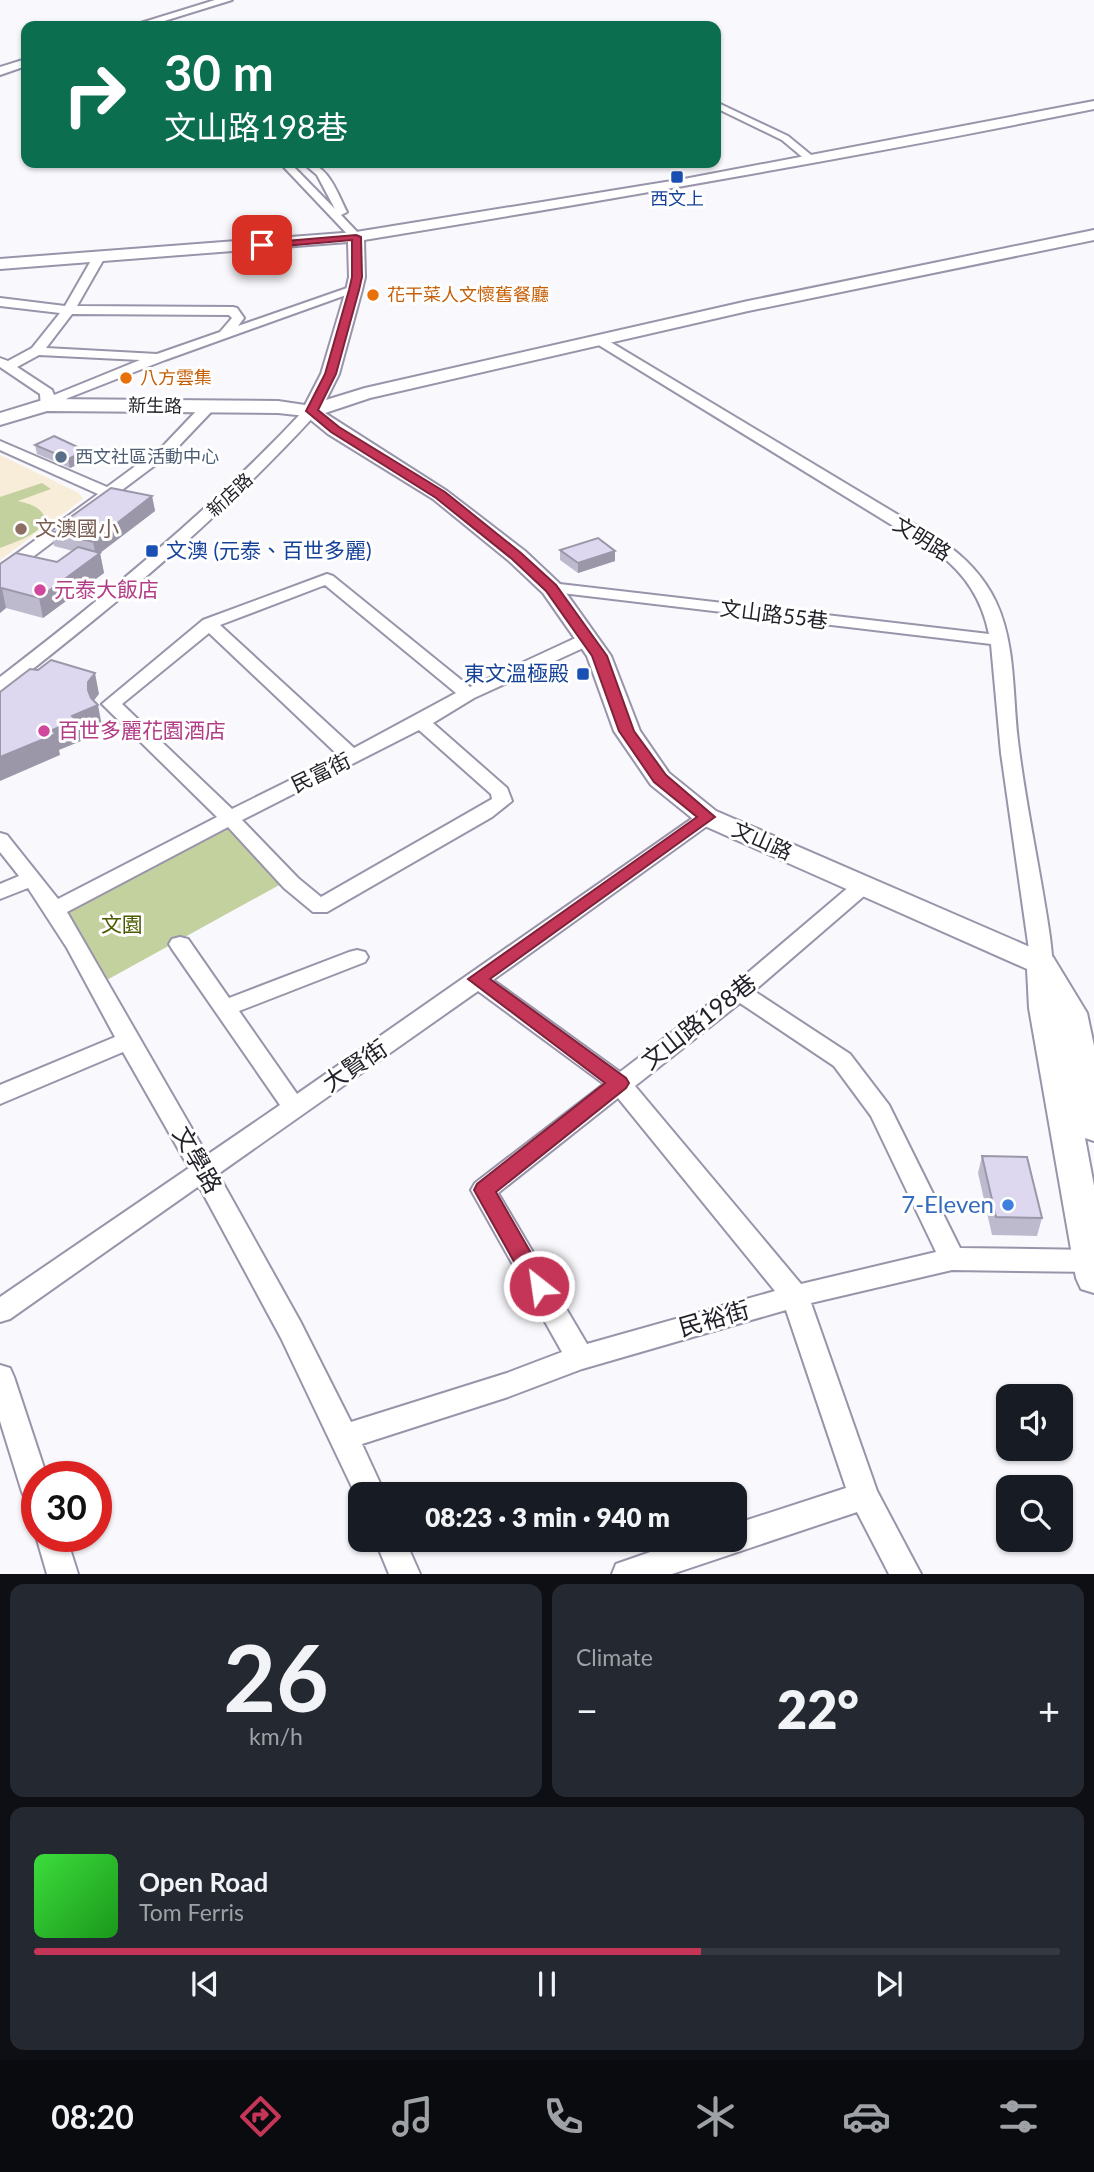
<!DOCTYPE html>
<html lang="en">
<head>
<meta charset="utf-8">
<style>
  body { margin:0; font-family:Lato,"Noto Sans TC",sans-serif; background:#242831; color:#f1f3f6; height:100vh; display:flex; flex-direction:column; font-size:26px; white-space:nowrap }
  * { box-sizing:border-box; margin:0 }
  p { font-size:23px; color:#9ea1a6 }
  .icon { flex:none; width:38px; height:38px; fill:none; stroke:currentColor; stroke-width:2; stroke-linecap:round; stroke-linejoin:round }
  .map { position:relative; height:1574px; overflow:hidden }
  .panel { display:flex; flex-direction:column; gap:10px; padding:10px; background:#0d0f14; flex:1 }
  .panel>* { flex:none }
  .top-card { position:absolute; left:21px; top:21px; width:700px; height:147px; border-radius:14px; box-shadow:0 2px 5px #0004; background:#0b6e4f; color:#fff; overflow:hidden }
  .tools { position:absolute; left:996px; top:1384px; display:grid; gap:14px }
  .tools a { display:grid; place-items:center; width:77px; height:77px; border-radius:14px; background:#171b24; box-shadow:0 2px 5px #0004; font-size:35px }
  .speed { position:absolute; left:21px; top:1461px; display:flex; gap:14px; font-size:35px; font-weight:700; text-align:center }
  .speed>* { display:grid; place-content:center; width:91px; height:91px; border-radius:50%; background:#171b24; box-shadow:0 2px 5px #0004; line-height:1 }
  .speed .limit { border:10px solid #d22; background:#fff; color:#111 }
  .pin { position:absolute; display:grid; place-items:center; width:60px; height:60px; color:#fff; margin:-30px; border-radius:14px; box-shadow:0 4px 10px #0006 }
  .me { position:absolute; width:77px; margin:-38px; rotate:330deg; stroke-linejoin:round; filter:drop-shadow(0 0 5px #0008) }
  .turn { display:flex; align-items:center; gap:24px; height:147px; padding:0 28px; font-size:32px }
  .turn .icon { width:91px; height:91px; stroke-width:2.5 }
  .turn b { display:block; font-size:49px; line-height:60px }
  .big { font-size:52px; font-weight:800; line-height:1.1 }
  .panel .card { flex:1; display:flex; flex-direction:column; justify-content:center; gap:10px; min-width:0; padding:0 24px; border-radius:14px; background:#242831 }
  .panel .dial { align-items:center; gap:0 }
  .dial b { font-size:91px; line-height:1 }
  .song { display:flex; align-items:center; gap:21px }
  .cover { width:84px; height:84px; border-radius:10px; background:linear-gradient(135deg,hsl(120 70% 55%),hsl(120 70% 35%)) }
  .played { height:7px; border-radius:4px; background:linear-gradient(90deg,#c43557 65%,#363941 65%) }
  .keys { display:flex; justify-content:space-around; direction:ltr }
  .heat { display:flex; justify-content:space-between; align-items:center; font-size:38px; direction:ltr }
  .panel .tiles { flex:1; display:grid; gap:10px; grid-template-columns:1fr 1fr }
  .card:last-child { grid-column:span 2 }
  .trip { position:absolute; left:348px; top:1482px; width:399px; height:70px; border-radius:14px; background:#171b24; box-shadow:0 2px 5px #0004; font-weight:800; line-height:70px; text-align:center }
  .dock { display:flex; height:112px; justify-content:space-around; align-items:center; background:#090b0e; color:#9ea1a6 }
  .dock .icon { width:49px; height:49px }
  .dock .active { color:#c43557 }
  .dock b { font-size:32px; color:#f1f3f6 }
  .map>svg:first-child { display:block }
</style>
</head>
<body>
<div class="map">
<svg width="1094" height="1574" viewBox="0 0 1094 1574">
  <rect width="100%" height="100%" fill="#f9f8fc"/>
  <!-- education -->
  <path fill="#f8edd8" d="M0,455l79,38 4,6 -83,61z"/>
  <!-- green -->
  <g fill="#c3d19f">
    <path d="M42,483l9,6 -33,12c12,3 22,5 28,18 -8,17 -29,22 -46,29v-51z"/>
    <path d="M228,823l55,60 -178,98 -43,-70z"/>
  </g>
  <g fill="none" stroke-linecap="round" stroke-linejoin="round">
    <!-- street casing -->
    <g stroke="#9994aa" stroke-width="4">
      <g id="street">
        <path d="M716,102l72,34 28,23 -9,2 -25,-21 -66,-32z"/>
        <path d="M280,163h10l45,46 -18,-34 -14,-12c25,-1 34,30 44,49l-6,3 19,20v4h-8z"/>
        <path d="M99,254l6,3 -28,49 156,1 4,1 7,10 -6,8 112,-39 10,3 -195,70 -97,38 -17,10h-10l-1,-14 -40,-27v-9l8,3 24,-13 28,-35 -60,-7v-8l65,8 28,-49zM72,314l157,1 3,3 -12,14 -63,22 -111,-6zM39,355l101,5 -86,35 -2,-5 -35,-23z"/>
        <path d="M602,337l338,203c24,16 43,35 56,62 21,45 16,99 23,147 8,63 22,125 31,188l3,27 -3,5 -8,2 -8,-2 -3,-5 -30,-211 -10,-109 -446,-53 -2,-3 2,-3 6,-2 438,51c-7,-34 -23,-59 -50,-80l-342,-210v-6z"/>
        <path d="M208,403l5,1v6l-39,41 -168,126 -6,2v-13l98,-72 -98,-44v-9l107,46 57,-42 39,-41z"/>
        <path d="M311,407l7,4 -2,3c-94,103 -200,190 -310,276l-6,1v-14c108,-83 213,-169 306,-269z"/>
        <path d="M327,574l6,2 137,111 112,-52 6,-1 9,5 -3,4 -120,55 -41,25 74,65 5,13 -20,16 -165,95h-14l-29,-24 -56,-61 -161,85 140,243 73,-50 -108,-156 -3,-5 3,-5 8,-2 8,2 41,59 120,-46 8,-2 8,2 3,5 -3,5 -126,49 58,83 403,-281h14l3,4 -3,4 -221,159 127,92 111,-85 126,-107h14l3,5 -3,5 -117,101 96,63 39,51 71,143 134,2v22l-142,-2 -141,33 66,188 44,83h-32l-32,-62 -185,62h-60l4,-10 69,-24h50v-16l111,-36 -60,-178 -204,59 -74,28 -146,47 23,50h-25v10l-79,-166 -82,-152 -189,133 -10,3v-25l189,-129 -66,-116 -123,52v-19l115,-48 -48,-89 -39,-60 -28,11v-15l19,-8 -19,-24v-19l7,2 51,64 159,-82 -115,-113 101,-84zM325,585l131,108 -102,55 -134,-123zM209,633l130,123 -107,53 -110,-105zM419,730l72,64 1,5 -171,98 -23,-19 -56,-58zM478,991l126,93 -129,99 -4,7 91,162 -55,21 -156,49 -51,-101 -82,-147zM740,1003l94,63 37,50 65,136 -135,32 -166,-198zM618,1098l157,193 -188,53 -89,-151z"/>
        <path d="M0,1365l10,3 4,9 33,100h-10v29l-10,-4 -5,-10 -22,-71z"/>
        <path d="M37,1534v2h29l12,38h-31l-11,-38z"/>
        <path d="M375,1540h30l15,34h-31z"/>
      </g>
    </g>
    <!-- secondary casing -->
    <g stroke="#9994aa" stroke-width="4">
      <g id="secondary">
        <path d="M215,0h17l-84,26h-17z"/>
        <path d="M26,59v7l-26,9v-8z"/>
        <path d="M1094,101v8c-242,49 -486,91 -730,131l1,37 -3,13 -23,84 -13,26 39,-12 383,-87 346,-71v10l-346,71 -378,87 -45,15 122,78 78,60 34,32 52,73 29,75 29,42 47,38 337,146 34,56 7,33v95l-9,-3 9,48v107l-13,-4 -5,-11 -47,-270 -2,-39 -329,-146 -47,-38 -37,-54 -27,-75 -44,-63 -34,-32 -76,-62 -105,-65 -22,-18 -28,-3 -231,-2 -47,14v-12l46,-14 232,2 27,4 16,-31 25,-84 3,-13 -1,-35 -348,27v-10l356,-27 328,-53z"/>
      </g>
    </g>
    <!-- street -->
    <use href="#street" fill="#fff" fill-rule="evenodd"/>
    <!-- secondary -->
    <use href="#secondary" fill="#fff" fill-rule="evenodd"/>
  </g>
  <!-- wall -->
  <g fill="#bebace">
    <path d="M35,445l53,15 -18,8 -33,-14z"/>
    <path d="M152,496l3,15 -55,42 4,20 -61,45 -37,-10 -6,5v-49l57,-2 16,-11 -19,-5 -3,-15z"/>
    <path d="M560,550l55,11 -37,12 -18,-13z"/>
    <path d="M982,1156l60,62 -5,18 -45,-1 -14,-62z"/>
  </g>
  <!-- shaded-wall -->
  <g fill="#9b97a8">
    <path d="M86,451l2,9 -18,8 -2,-9z"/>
    <path d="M152,496l3,15 -59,45 -3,-14z"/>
    <path d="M615,551v10l-37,12v-10z"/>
    <path d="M100,553l4,20 -61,45 -4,-20z"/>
    <path d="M2,588l4,20 -6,5v-23z"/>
    <path d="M95,673l4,21 -7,9 6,2 4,21 -22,9 1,6 -22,9 1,5 -60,26v-24l52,-27 20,-14 16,-26v-8z"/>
  </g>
  <!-- building -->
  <g fill="#ddd8f0" stroke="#9b97a8" stroke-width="2">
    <path d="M54,436l32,15 -18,8 -33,-14z"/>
    <path d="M111,488l41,8 -59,46 -42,-11z"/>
    <path d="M598,538l17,13 -37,12 -18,-13z"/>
    <path d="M78,547l22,6 -61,45 -37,-10 -2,2v-26l16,-11 41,9z"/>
    <path d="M51,660l44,13 -7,9v8l3,8 7,7 -26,11 5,4 -25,10 4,4 -56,23v-65l30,-23 8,1z"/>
    <path d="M982,1156l45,1 15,61 -46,-1z"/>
  </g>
  <!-- route -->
  <path fill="#c43557" stroke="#7f2239" stroke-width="2" d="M356,235l5,2 1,40 -3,13 -23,84 -18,36 21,17 106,65 76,61 35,32 51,71 27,75 32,44 49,42 -225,162 136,99 3,5 -3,5 -130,104 54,94 -3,6 -8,3 -8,-3 -57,-102 3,-6 128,-101 -137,-104 229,-162 -43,-35 -35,-51 -27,-75 -46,-65 -34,-32 -76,-61 -105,-66 -25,-21 19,-37 24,-84 3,-13v-37l-90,8 -5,-3 5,-2z"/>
  <!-- markers -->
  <g fill="#1a4fb4" stroke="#fff" stroke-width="2.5">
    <rect x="670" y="170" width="14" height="14" rx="3.5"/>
    <rect x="145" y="544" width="14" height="14" rx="3.5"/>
    <rect x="576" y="667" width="14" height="14" rx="3.5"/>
  </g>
  <g fill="#e8710a" stroke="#fff" stroke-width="2.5">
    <circle cx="373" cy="295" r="7"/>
    <circle cx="126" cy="378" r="7"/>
  </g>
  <circle fill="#5c6f8a" stroke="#fff" stroke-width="2.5" cx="61" cy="457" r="7"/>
  <circle fill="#8d6e63" stroke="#fff" stroke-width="2.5" cx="21" cy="529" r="7"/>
  <g fill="#d1479c" stroke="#fff" stroke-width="2.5">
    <circle cx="40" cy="590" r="7"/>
    <circle cx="44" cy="731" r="7"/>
  </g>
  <circle fill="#3f7fe0" stroke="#fff" stroke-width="2.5" cx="1008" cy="1205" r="7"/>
  <g text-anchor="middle" stroke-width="6" stroke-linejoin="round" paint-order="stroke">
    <!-- far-transit labels -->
    <g font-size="18" fill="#164399" stroke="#fff">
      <text x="677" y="205">西文上</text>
    </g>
    <!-- far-food labels -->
    <g font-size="18" fill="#c56008" stroke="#fff" text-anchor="start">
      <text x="387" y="301">花干菜人文懷舊餐廳</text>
      <text x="140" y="384">八方雲集</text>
    </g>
    <!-- far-street labels -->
    <g font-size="18" fill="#211f27" stroke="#fff">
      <text transform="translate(155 406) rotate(1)" y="6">新生路</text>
      <text transform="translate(230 495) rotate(-43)" y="6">新店路</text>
    </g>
    <!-- far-service labels -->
    <g font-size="18" fill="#4e5e75" stroke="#fff" text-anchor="start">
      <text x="75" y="463">西文社區活動中心</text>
    </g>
    <!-- education labels -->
    <g font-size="21" fill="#785e54" stroke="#fff" text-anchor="start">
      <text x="35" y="536">文澳國小</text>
    </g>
    <!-- street labels -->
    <g font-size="21" fill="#211f27" stroke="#fff">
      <text transform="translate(922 539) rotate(32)" y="7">文明路</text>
      <text transform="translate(774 615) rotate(7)" y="7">文山路55巷</text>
      <text transform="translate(321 773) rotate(-26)" y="7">民富街</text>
      <text transform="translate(762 841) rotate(24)" y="7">文山路</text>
    </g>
    <!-- transit labels -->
    <g font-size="21" fill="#164399" stroke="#fff" text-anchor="start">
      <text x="166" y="558">文澳 (元泰、百世多麗)</text>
      <text x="569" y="681" text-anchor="end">東文溫極殿</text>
    </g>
    <!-- hotel labels -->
    <g font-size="21" fill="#b23c85" stroke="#fff" text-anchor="start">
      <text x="54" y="597">元泰大飯店</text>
      <text x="58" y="738">百世多麗花園酒店</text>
    </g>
    <!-- park labels -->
    <g font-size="21" fill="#4b5b00" stroke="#fff">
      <text x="122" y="932">文園</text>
    </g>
    <!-- near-street labels -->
    <g font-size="24" fill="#211f27" stroke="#fff">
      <text transform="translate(699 1022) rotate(-38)" y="8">文山路198巷</text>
      <text transform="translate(355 1066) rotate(-34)" y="8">大賢街</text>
      <text transform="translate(197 1160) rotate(60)" y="8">文學路</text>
      <text transform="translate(714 1319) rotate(-16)" y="8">民裕街</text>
    </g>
    <!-- near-shop labels -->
    <g font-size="24" fill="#366cbe" stroke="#fff" text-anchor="end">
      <text x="994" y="1213">7-Eleven</text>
    </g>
  </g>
</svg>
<div class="tools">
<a><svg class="icon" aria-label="sound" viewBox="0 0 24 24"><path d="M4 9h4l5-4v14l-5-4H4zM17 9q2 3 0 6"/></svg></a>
<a><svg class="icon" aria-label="search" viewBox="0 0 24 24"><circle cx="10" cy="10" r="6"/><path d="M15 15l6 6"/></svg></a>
</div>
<div class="speed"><div class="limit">30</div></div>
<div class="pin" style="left:262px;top:245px;background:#d93025"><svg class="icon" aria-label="arrive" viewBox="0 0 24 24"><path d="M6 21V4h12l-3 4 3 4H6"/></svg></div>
<svg class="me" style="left:539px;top:1286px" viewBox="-20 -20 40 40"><circle r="17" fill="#c43557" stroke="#fff" stroke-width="3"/><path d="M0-11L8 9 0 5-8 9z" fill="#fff"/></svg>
<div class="trip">08:23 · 3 min · 940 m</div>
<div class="top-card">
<div class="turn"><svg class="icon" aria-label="right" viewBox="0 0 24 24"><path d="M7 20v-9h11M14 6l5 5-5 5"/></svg><div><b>30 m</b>文山路198巷</div></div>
</div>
</div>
<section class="panel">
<div class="tiles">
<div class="card dial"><b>26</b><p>km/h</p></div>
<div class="card"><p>Climate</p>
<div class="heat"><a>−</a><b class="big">22°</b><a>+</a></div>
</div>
<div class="card">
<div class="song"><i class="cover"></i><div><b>Open Road</b><p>Tom Ferris</p></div></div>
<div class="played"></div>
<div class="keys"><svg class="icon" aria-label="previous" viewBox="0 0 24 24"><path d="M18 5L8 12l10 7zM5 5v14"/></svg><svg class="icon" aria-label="pause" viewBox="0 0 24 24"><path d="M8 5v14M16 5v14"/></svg><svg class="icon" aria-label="next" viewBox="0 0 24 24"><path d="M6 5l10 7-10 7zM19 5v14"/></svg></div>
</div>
</div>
</section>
<nav class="dock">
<b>08:20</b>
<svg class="icon active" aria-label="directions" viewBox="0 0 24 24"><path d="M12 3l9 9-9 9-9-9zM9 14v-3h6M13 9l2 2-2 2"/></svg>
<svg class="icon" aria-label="music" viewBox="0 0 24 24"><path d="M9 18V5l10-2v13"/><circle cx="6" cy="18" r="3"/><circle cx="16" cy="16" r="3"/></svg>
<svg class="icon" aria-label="phone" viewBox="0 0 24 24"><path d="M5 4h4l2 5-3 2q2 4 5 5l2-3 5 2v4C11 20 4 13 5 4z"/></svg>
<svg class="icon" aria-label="climate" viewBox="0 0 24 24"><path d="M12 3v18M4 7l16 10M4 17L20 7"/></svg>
<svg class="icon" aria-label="car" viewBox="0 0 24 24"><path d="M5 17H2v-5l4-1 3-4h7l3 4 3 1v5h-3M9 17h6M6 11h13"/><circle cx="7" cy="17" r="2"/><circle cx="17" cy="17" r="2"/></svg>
<svg class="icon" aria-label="filters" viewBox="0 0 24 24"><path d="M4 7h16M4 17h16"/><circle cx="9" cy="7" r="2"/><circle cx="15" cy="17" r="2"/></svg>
</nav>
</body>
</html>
